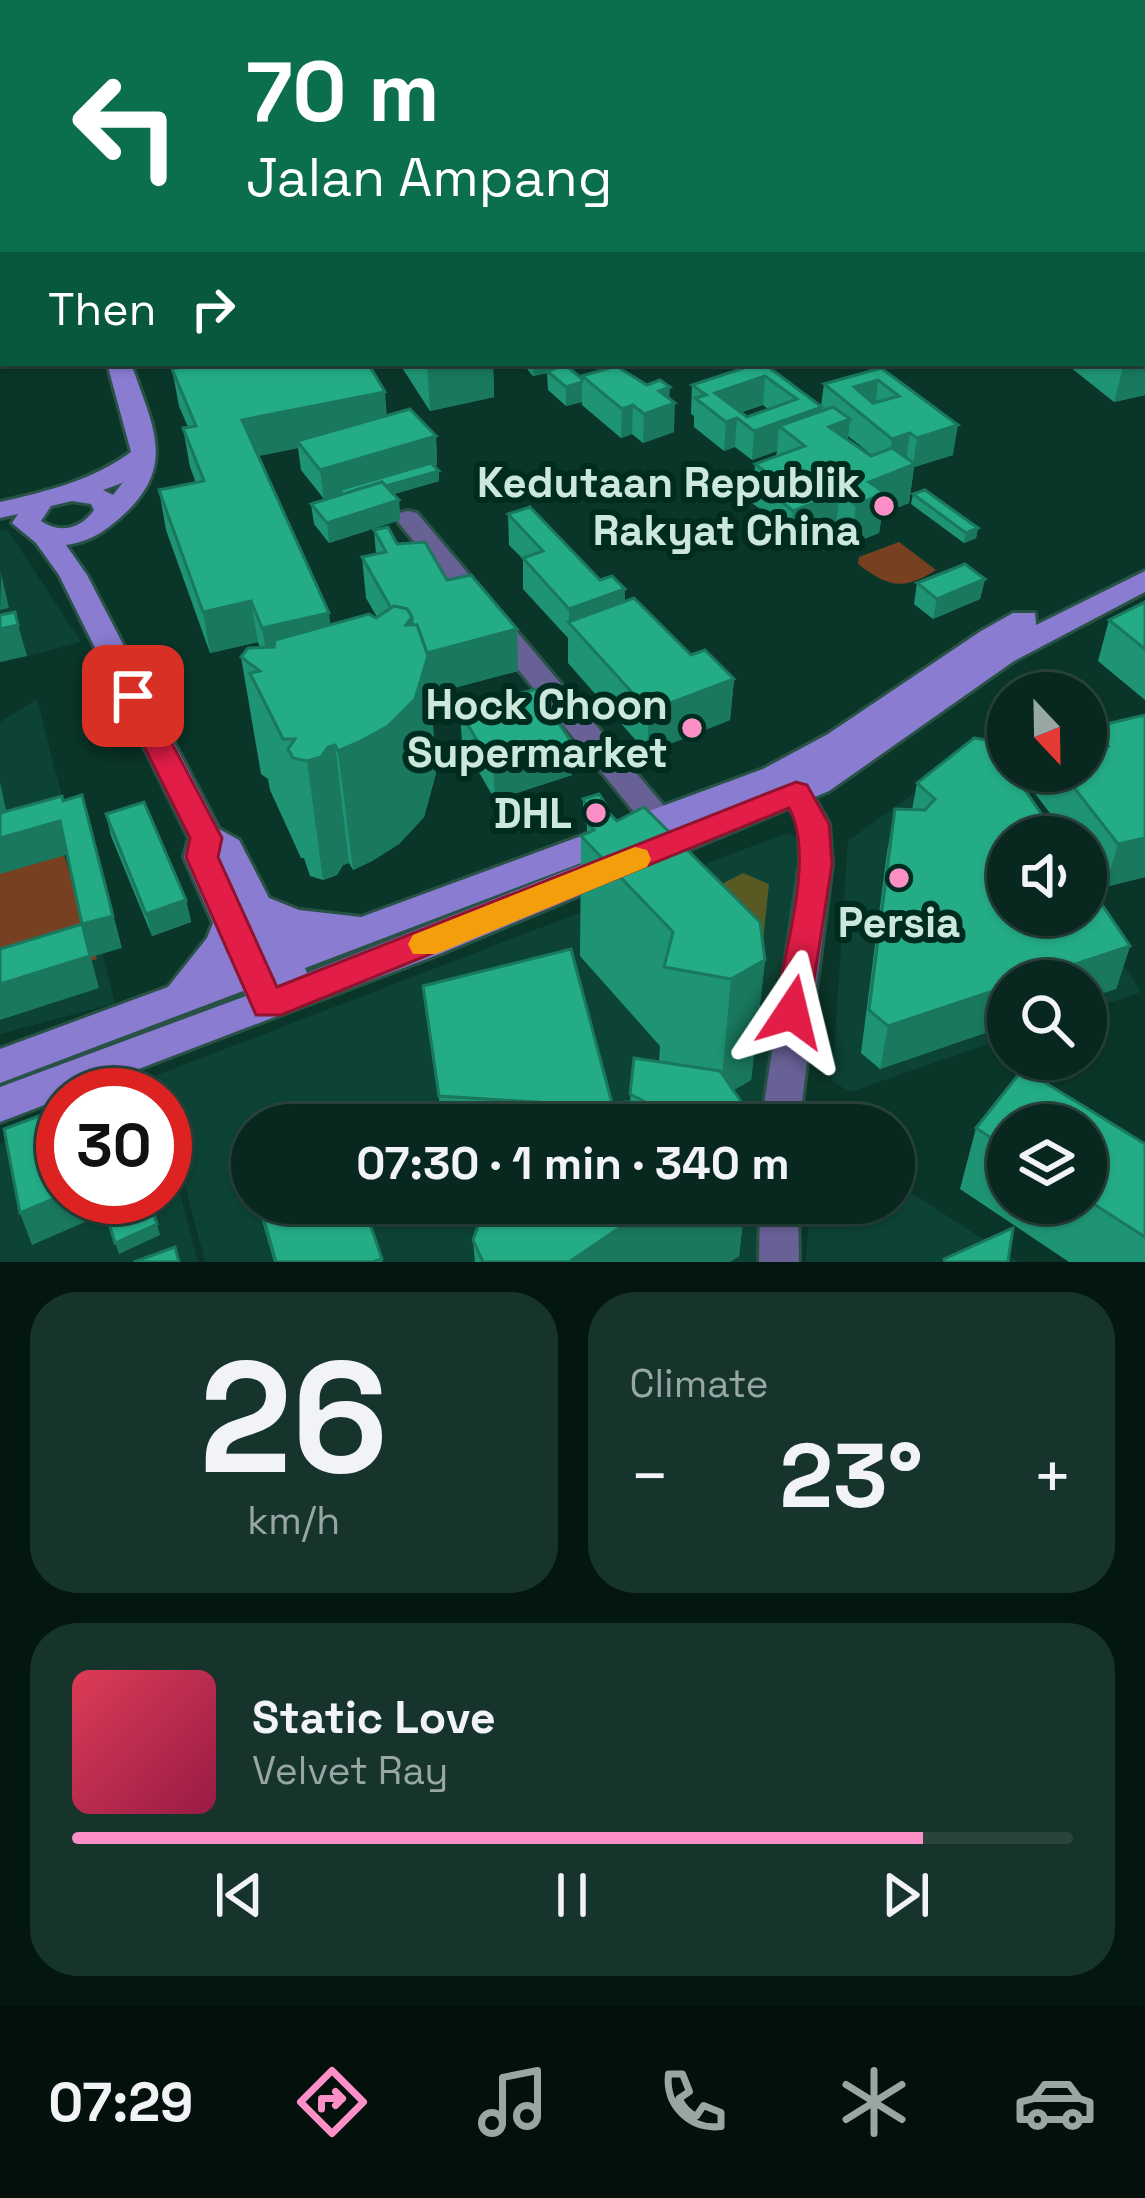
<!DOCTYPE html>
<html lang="en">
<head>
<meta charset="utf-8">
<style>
  body { margin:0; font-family:"Space Grotesk",sans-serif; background:#16342c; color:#f1f3f6; height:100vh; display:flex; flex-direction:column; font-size:45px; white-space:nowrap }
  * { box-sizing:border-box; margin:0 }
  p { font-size:39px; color:#98a6a4 }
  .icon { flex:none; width:66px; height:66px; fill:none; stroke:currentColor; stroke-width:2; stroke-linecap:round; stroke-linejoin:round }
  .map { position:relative; height:1262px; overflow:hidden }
  .details { display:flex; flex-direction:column; gap:30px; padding:30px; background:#041611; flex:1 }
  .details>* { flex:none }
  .top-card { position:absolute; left:0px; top:0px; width:1146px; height:366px; box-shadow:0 3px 9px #0004,0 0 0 3px #29443d; background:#0b6e4f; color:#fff; overflow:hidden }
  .needle { width:78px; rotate:158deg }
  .tools { position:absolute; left:987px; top:672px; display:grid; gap:24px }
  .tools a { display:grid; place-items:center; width:120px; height:120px; border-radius:50%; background:#08281f; box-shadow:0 3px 9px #0004,0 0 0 3px #29443d; font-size:60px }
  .speed { position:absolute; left:36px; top:1068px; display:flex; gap:24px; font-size:60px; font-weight:700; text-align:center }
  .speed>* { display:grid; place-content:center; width:156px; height:156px; border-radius:50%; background:#08281f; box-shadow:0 3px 9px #0004,0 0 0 3px #29443d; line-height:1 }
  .speed .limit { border:18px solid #d22; background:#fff; color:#111 }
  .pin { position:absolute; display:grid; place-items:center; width:102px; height:102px; color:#fff; margin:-51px; border-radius:24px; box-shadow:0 6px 18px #0006 }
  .me { position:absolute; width:132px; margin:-66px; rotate:10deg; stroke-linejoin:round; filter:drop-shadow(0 0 9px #0008) }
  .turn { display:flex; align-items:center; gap:42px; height:252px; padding:0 48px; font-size:54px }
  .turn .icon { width:156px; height:156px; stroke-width:2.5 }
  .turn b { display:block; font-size:84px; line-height:102px }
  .then { display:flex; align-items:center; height:114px; padding:0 48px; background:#0003; gap:24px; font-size:45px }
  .big { font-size:90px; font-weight:800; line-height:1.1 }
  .details .tile { flex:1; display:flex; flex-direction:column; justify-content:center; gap:18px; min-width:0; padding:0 42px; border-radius:48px; background:#16342c }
  .details .dial { align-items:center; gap:0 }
  .dial b { font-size:156px; line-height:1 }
  .song { display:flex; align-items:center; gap:36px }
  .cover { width:144px; height:144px; border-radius:18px; background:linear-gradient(135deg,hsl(350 70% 55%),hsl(340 70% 35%)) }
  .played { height:12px; border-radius:6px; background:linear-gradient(90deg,#fb8fc6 85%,#29443d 85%) }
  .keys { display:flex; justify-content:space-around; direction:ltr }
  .heat { display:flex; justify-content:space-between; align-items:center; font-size:66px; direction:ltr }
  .details .tiles { flex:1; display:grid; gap:30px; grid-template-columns:1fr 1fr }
  .tile:last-child { grid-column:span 2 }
  .trip { position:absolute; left:231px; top:1104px; width:684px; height:120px; border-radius:60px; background:#08281f; box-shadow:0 3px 9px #0004,0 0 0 3px #29443d; font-weight:800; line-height:120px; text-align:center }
  .tabs { display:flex; height:192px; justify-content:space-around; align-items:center; background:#03100c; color:#98a6a4 }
  .tabs .icon { width:84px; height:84px }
  .tabs .selected { color:#fb8fc6 }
  .tabs b { font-size:54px; color:#f1f3f6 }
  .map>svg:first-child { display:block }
</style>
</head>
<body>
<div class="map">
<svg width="1145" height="1262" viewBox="0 0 1145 1262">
  <rect width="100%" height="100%" fill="#0a3629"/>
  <!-- built -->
  <g fill="#0d4334">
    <path d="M7,529l74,113 -81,21v-132z"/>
    <path d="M37,699l78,304 -115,31v-312z"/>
    <path d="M979,746l29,91v78h78v-6l55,83 -55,19v-30h-78v56l-158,55 -18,-11 16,-240z"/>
    <path d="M787,833l14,7 -28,285h-521v78h514l-6,59h-555l-48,-187z"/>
    <path d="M63,1119v78h102v-61l33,126h-198v-118z"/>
    <path d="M894,1182l125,80h-213l4,-59h84z"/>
  </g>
  <!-- green -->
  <g fill="#774121">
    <path d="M899,542l37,28c-33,21 -48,17 -78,-6l1,-7z"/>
    <path d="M64,855l33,104 -97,30v-116z"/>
  </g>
  <!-- water -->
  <path fill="#595923" d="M743,873l26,11 -7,67 -48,-63z"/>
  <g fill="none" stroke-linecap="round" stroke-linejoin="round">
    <!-- street casing -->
    <g stroke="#295246" stroke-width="6">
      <g id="street">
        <path d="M618,0h15l2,3h-15z"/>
        <rect x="1143" y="51" width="2" height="10"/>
        <rect x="1143" y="141" width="2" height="10"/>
        <path d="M3,281v12l-3,1v-12z"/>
        <path d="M408,511l9,2 252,299 4,8 -4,8h-22l-248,-305 -3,-5 3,-5z"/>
        <path d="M796,782l11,3 22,39 3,40 -33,261h-38l39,-261 -1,-40 -18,-31 4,-8z"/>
        <path d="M760,1203h38l1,59h-40z"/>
      </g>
    </g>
    <!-- secondary casing -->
    <g stroke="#295246" stroke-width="6">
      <path id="secondary" d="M107,363h24c20,61 48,102 -9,153 -18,16 -31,25 -56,29l21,30 132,254 20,11 30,58 30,12 62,7 402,-148 65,-35 153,-103 32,-18h22l1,12 109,-54v21l-131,69 -185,130 -387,162 -442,169v-35l246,-91 -3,-5 -243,92v-34l168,-62 39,-49 6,-15 -29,-66 5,-19 -130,-263 -23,-32 -24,-20 6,-9 -18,4v-16c48,-11 91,-21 131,-50zM124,481l-11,14 -10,-5 19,-7zM72,501l19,3 3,6c-13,19 -34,24 -53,11l10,-15zM676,827l-369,146 -2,-5z"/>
    </g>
    <!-- street -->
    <use href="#street" fill="#686196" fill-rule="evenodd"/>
    <!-- secondary -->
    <use href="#secondary" fill="#897cd1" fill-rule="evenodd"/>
  </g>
  <!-- wall -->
  <g fill="#1f9474" fill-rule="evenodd">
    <path d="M181,0h109v3h2h-104z"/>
    <path d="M301,0h162l1,3h-163z"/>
    <path d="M464,0h49l23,3h-70z"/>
    <path d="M876,0h106l-1,3h-61l-3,-2v2h-42z"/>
    <path d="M1085,0h60l-1,43 -1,-40h-59z"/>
    <path d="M399,363h94l1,34 -64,14z"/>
    <path d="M522,363h73l-25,5 12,11v-3l87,23 5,33 -31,11 -11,-9 -11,4 -39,-33v-3l-16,4 -18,-16 -1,-17 -14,3z"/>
    <path d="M759,363l62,43 3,-22 57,-16 72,87 -39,12 -5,36 -27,11 -3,19 -28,11 -16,-12 -46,18 -27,-21 2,-17 -12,-9 3,-39 21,-8 1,-5 -25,9 -17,-13 -11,4 -30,-24v-11l-3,-2 1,-29zM763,405l5,4 -21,8 -6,-5zM848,436l25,20h-2l-23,-16z"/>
    <path d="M1065,363h78l2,32 -31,7z"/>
    <path d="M172,369l215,47 49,20 1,29 -3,1 5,15 -45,13 5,6 1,20 -71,23 -15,-19 -3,-20 13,-5 -23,-29 -3,-22 -40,8 72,169 47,-8 -11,-19 -4,-41 14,-3 -2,-24 23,14 120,85 1,42 -87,23 5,79 -12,44 -25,27 -27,17 -19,9 -4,-7 -6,2 -6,10 -14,5 -13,-4 -6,-18h-3l-31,-68 -2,-11 -7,-5 -20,-117 19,-9 -2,-6 -48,11 -44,-123 -7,-40 37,-7 -6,-16 -7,-39 5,-1 -9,-21z"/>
    <path d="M913,494l65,34 -2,10 -12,5 -53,-39z"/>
    <path d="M508,514l117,88 66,53 43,24 -4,41 -83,33 -79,-90v-25l-45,-49v-30l-14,-14z"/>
    <path d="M985,579l-5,20 -47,20 -19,-15 3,-21z"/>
    <path d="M1145,602v98l-47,-39 11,-41z"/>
    <path d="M460,711l112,64 -77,25 -33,-57z"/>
    <path d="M1145,715v162l-40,10 -19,-26v-24h-18l-50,-66h68l1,-24 6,-20z"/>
    <path d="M917,783l213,163 -14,43 -108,-8v44l-128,44 -19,-16 26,-201 8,-43 17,1z"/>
    <path d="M583,799l25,9v4l157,148 -14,120 -17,10 -113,35 9,-23 4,-44 25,4 1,-16 -80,-90 1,-120 6,-3v-10l3,-2 -7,-11z"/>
    <path d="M106,814l80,86 5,22 -39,14 -41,-100z"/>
    <path d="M423,986l190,121 -1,11 -15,-1 5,8h-21v-4l9,-4 -150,-11z"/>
    <path d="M1023,1069l122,75v118h-76l-109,-73 16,-61zM1008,1125h78v78h-78z"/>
    <path d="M257,1203h106l19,59h-108z"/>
    <path d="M494,1203h251l-6,53 -9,6h-255l-2,-22z"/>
  </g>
  <!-- shaded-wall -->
  <g fill="#19785e">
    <path d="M89,0h51v1l-15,2 -20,-3v3h-15z"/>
    <path d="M200,0h27l1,3h-28z"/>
    <path d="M363,0h45l1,3h-46z"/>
    <path d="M938,0h17l-1,3h-16z"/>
    <path d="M0,46l3,13v74h-3z"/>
    <path d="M0,147h3v37l-3,1z"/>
    <path d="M1145,212v48h-2v-47z"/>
    <path d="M3,241v27l-3,1v-27z"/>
    <path d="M1145,271v49l-2,1v-49z"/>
    <path d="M1143,345h2v50l-31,7 10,-39h19z"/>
    <path d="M427,363h66l1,34 -64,14z"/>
    <path d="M533,363h62l-62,13z"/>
    <path d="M765,376l-2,29 -41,14 -7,-26z"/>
    <path d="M878,380l-3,29 -31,-22z"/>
    <path d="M582,382v20l-16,4v-19z"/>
    <path d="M670,387l-1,18 6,-2 -1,29 -31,11 1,-29 15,-23z"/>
    <path d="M385,392l3,38 -91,11 1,7 -51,10 -5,-38z"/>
    <path d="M633,405l-1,29 -11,4 1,-29z"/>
    <path d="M822,407l-3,29 -40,-10 -2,25 -25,9 2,-29z"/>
    <path d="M737,418l-2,29 -11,4 2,-29z"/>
    <path d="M850,419l-4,38 -17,-30z"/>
    <path d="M958,425l-5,30 -39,12 -5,36 -27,11 -3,19 -28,11 5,-39 13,-23 44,-17 4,-27z"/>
    <path d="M910,433l-4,29 -18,6 4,-29z"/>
    <path d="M436,436l1,29 -95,29 -3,-4 1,4 -16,5 -4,-29z"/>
    <path d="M439,471v10l-92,27 -1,-10z"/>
    <path d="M840,493l-5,39 -46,18 4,-39z"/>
    <path d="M399,500l1,20 -71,23 -2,-20z"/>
    <path d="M978,528l-2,10 -12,5 2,-10z"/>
    <path d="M0,569l9,39 -9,2 1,-33z"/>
    <path d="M985,579l-5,20 -47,20 4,-20z"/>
    <path d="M625,589v31l-56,4v-15z"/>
    <path d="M251,601l7,41 -48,11 -7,-41z"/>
    <path d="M329,613l5,41 -65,16 -7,-42z"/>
    <path d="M412,617l7,38 98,-26 1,42 -87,23 5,79 -12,44 -25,27 -27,17 -19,9 -15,-119z"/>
    <path d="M18,625l9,31 -27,6v-33z"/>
    <path d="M734,679l-4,41 -83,33 2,-42z"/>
    <path d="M572,743v32l-77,25 -2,-32z"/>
    <path d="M335,745l14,118 -6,2 -6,10 -14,5 -16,-119 21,-14z"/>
    <path d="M0,782l11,51 -11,3z"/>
    <path d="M82,795l40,153 -31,9 -9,-33z"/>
    <path d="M608,808v10l-17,6v-11z"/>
    <path d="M60,821l9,33 -69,20v-36z"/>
    <path d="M1145,838v39l-40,10 13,-43z"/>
    <path d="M186,900l5,22 -39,14 -6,-22z"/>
    <path d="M82,924l17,64 -99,32v-36z"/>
    <path d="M1130,946l-14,43 -30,10v-18h-62z"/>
    <path d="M765,960l-14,120 -31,18 11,-119z"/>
    <path d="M1008,986v39l-128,44 8,-43z"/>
    <path d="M63,1195v2h16l6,25 -53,23 -12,-32z"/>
    <path d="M656,1203h89l-6,53 -9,6h-161z"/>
    <path d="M157,1224l3,11 -41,19 -4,-11z"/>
  </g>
  <!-- building -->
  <g fill="#24ac87" stroke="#19785e" stroke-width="3" fill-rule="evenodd">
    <path d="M21,0l4,3h-22v6h-3v-8z"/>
    <path d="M105,0h16l3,3h-16z"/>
    <path d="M231,0h51l-28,3h-21z"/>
    <path d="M314,0h47l2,3h-47z"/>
    <path d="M423,0h40l1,1 -39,2z"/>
    <path d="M526,0l10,3 -25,-1z"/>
    <path d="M560,0h32l-2,3h-32z"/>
    <path d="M714,0h39l4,3h-39z"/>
    <path d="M1054,0h18l7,3h-19z"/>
    <path d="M0,121h3v25l-3,1z"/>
    <path d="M0,207h3v34l-3,1z"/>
    <path d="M1145,237v34l-2,1v-34z"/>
    <path d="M1143,312l2,2v31h-2z"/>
    <path d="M203,363h165l17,29 -143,28 87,193 -67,15 -11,-27 -48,11 -44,-122 45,-9 -21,-53 13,-2 -24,-57z"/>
    <path d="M759,363h4l59,44 -68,24 -17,-13 -11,4 -31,-24 11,-3 -14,-10zM765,376l32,23 -50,18 -32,-24z"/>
    <path d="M566,365l16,14v3l-16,5 -19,-16z"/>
    <path d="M616,366l31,19 13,-5 10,7 -11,4 16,12 -31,11 -11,-9 -11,4 -40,-33z"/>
    <path d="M881,368l77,57 -41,13 -7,-5 -18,6 -68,-55zM878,380l21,16 -26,7 -19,-16z"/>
    <path d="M833,407l17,12 -21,8 42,29 21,-8 23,16 -46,18 16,11 -29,12 -16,-12 -47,18 -27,-22 15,-6 -26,-19 50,-18 -26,-20z"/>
    <path d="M410,409l26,27 -116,34 -23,-29z"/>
    <path d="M431,463l8,8 -53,15 -4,-4 -39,12 -4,-4z"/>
    <path d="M382,482l17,18 -72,23 -16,-19z"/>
    <path d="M925,490l53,38 -12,5 -53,-39z"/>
    <path d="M530,507l70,73 12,-4 13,13 -56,20 -46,-51 20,-7 -35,-37z"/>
    <path d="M388,527l9,17 28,-2 22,38 24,-5 46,54 -90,24 -10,-28h-5v-8l-5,-8 -13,-3 -3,2 -29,-51 24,-5 -12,-22z"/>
    <path d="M965,564l20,15 -48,20 -20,-16z"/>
    <path d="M634,598l57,57 14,-5 29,29 -85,32 -81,-89z"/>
    <path d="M1145,602v47l-36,-29z"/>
    <path d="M394,606l13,3 5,8 -6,8h11l11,31 -13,43 -27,27 -29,16 -21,9 -3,-6 -7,2 -7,10 -14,4 -14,-3 -5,-9 7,-10h-12l-33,-66 10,-2 -19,-14 7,-9 26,-1 1,-7 94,-26 7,4z"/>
    <path d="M15,612l3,13 -18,4v-14z"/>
    <path d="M536,689l36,54 -79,25 -33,-57z"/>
    <path d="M1145,715v123l-27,6 -57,-73h25v-25l3,4 19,-4 -15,-19z"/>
    <path d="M974,738l18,3 16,24v6h4l45,66h-49v78h78v-34l44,65 -106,35h-16v5l-120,40 -19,-16 26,-201 30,1 10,-11 -18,-16z"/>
    <path d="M599,794l9,14 -17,5 -8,-14z"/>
    <path d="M82,795l31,121 -31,8 -22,-103 -60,17v-25l62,-17 1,5z"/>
    <path d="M144,802l42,98 -40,14 -40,-100z"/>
    <path d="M644,807l116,115 5,38 -34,19 -67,-12 9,-35 -92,-96 13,-6 -7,-7 21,-11 9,9z"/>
    <path d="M82,924l8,32 -90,28v-35z"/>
    <path d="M571,949l42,158 -174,-11 -16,-110z"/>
    <path d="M634,1058l86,13 29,42 2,12h-127l31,-18 -25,-13z"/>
    <path d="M1023,1069l122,75v93l-59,-38v-74h-78v24l-32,-21z"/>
    <path d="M625,1102h5l-1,20 -8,3z"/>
    <path d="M55,1110l8,33v52l-43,18 -16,-84z"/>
    <path d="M596,1114l6,11h-18l-3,-4z"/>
    <path d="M101,1197h47l9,27 -42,19z"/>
    <path d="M259,1203h104l19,56 -9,3h-97z"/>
    <path d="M494,1203h162l-87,59h-86l-10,-22 11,-31z"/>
    <path d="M1013,1228l-5,34h-63l-1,-3z"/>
    <path d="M175,1247l4,15h-45z"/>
  </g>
  <!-- route -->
  <path fill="#e11d48" stroke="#92132f" stroke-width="3" d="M133,686l14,10 75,142 -4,19 59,130 519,-205 11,3 22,39 3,40 -23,148 -5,10h-25l-5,-10c9,-54 42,-157 15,-204l-508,207h-25l-70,-158 4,-19 -71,-142z"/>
  <!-- slow -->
  <path fill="#f59e0b" d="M635,847l12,3 4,9 -4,8 -211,87h-23l-5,-10 5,-9z"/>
  <!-- markers -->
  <g fill="#fb8fc6" stroke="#002c20" stroke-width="4.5">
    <circle cx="884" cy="506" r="12"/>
    <circle cx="692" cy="728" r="12"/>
    <circle cx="596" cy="813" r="12"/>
    <circle cx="899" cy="878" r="12"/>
  </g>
  <g text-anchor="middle" stroke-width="12" stroke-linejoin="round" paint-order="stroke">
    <!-- poi labels -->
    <g font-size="42" font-weight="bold" fill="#cce8dd" stroke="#002c20" text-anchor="end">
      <text x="860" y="497">Kedutaan Republik<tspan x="860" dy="48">Rakyat China</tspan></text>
      <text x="668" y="719">Hock Choon<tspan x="668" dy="48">Supermarket</tspan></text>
      <text x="572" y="828">DHL</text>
      <text x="899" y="937" text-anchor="middle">Persia</text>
    </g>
  </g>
</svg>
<div class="tools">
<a><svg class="needle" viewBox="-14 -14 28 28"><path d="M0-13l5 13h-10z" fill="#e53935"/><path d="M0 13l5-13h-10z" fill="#98a6a4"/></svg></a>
<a><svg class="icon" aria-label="sound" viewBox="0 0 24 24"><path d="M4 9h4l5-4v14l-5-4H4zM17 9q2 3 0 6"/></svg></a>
<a><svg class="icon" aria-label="search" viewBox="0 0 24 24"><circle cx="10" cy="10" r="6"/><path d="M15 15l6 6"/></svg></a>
<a><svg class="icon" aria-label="layers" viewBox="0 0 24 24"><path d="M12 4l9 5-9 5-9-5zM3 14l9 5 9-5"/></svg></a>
</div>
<div class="speed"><div class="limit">30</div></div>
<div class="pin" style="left:133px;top:696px;background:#d93025"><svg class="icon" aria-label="arrive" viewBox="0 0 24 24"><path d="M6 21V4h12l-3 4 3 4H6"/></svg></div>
<svg class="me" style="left:792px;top:1012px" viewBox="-20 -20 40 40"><path d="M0-17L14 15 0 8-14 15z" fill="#e11d48" stroke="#fff" stroke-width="4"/></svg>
<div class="trip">07:30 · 1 min · 340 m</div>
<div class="top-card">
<div class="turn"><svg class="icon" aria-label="left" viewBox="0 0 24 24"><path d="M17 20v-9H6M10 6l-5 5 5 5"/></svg><div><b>70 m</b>Jalan Ampang</div></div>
<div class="then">Then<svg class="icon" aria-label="right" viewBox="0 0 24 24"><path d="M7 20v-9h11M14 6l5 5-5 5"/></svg></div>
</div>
</div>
<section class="details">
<div class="tiles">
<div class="tile dial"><b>26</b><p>km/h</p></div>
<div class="tile"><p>Climate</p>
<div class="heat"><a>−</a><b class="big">23°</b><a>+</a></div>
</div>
<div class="tile">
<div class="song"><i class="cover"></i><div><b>Static Love</b><p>Velvet Ray</p></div></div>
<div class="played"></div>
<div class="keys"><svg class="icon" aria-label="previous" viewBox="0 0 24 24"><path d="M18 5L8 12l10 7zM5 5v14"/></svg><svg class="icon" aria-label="pause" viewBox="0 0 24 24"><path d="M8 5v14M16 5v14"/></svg><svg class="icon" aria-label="next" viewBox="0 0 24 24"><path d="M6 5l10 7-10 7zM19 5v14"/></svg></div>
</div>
</div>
</section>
<nav class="tabs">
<b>07:29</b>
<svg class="icon selected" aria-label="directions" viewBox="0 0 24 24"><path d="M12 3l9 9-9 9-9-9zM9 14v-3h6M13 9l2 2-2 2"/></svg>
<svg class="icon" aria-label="music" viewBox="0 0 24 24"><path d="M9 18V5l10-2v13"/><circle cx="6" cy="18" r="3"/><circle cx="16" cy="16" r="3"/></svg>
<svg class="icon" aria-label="phone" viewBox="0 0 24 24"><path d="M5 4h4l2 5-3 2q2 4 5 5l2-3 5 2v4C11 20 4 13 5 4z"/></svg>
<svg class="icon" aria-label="climate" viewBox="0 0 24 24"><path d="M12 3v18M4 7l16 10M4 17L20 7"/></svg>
<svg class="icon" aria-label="car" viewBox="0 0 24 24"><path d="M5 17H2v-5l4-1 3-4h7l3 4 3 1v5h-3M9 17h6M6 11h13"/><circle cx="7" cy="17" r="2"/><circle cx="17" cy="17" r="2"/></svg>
</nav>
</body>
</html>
